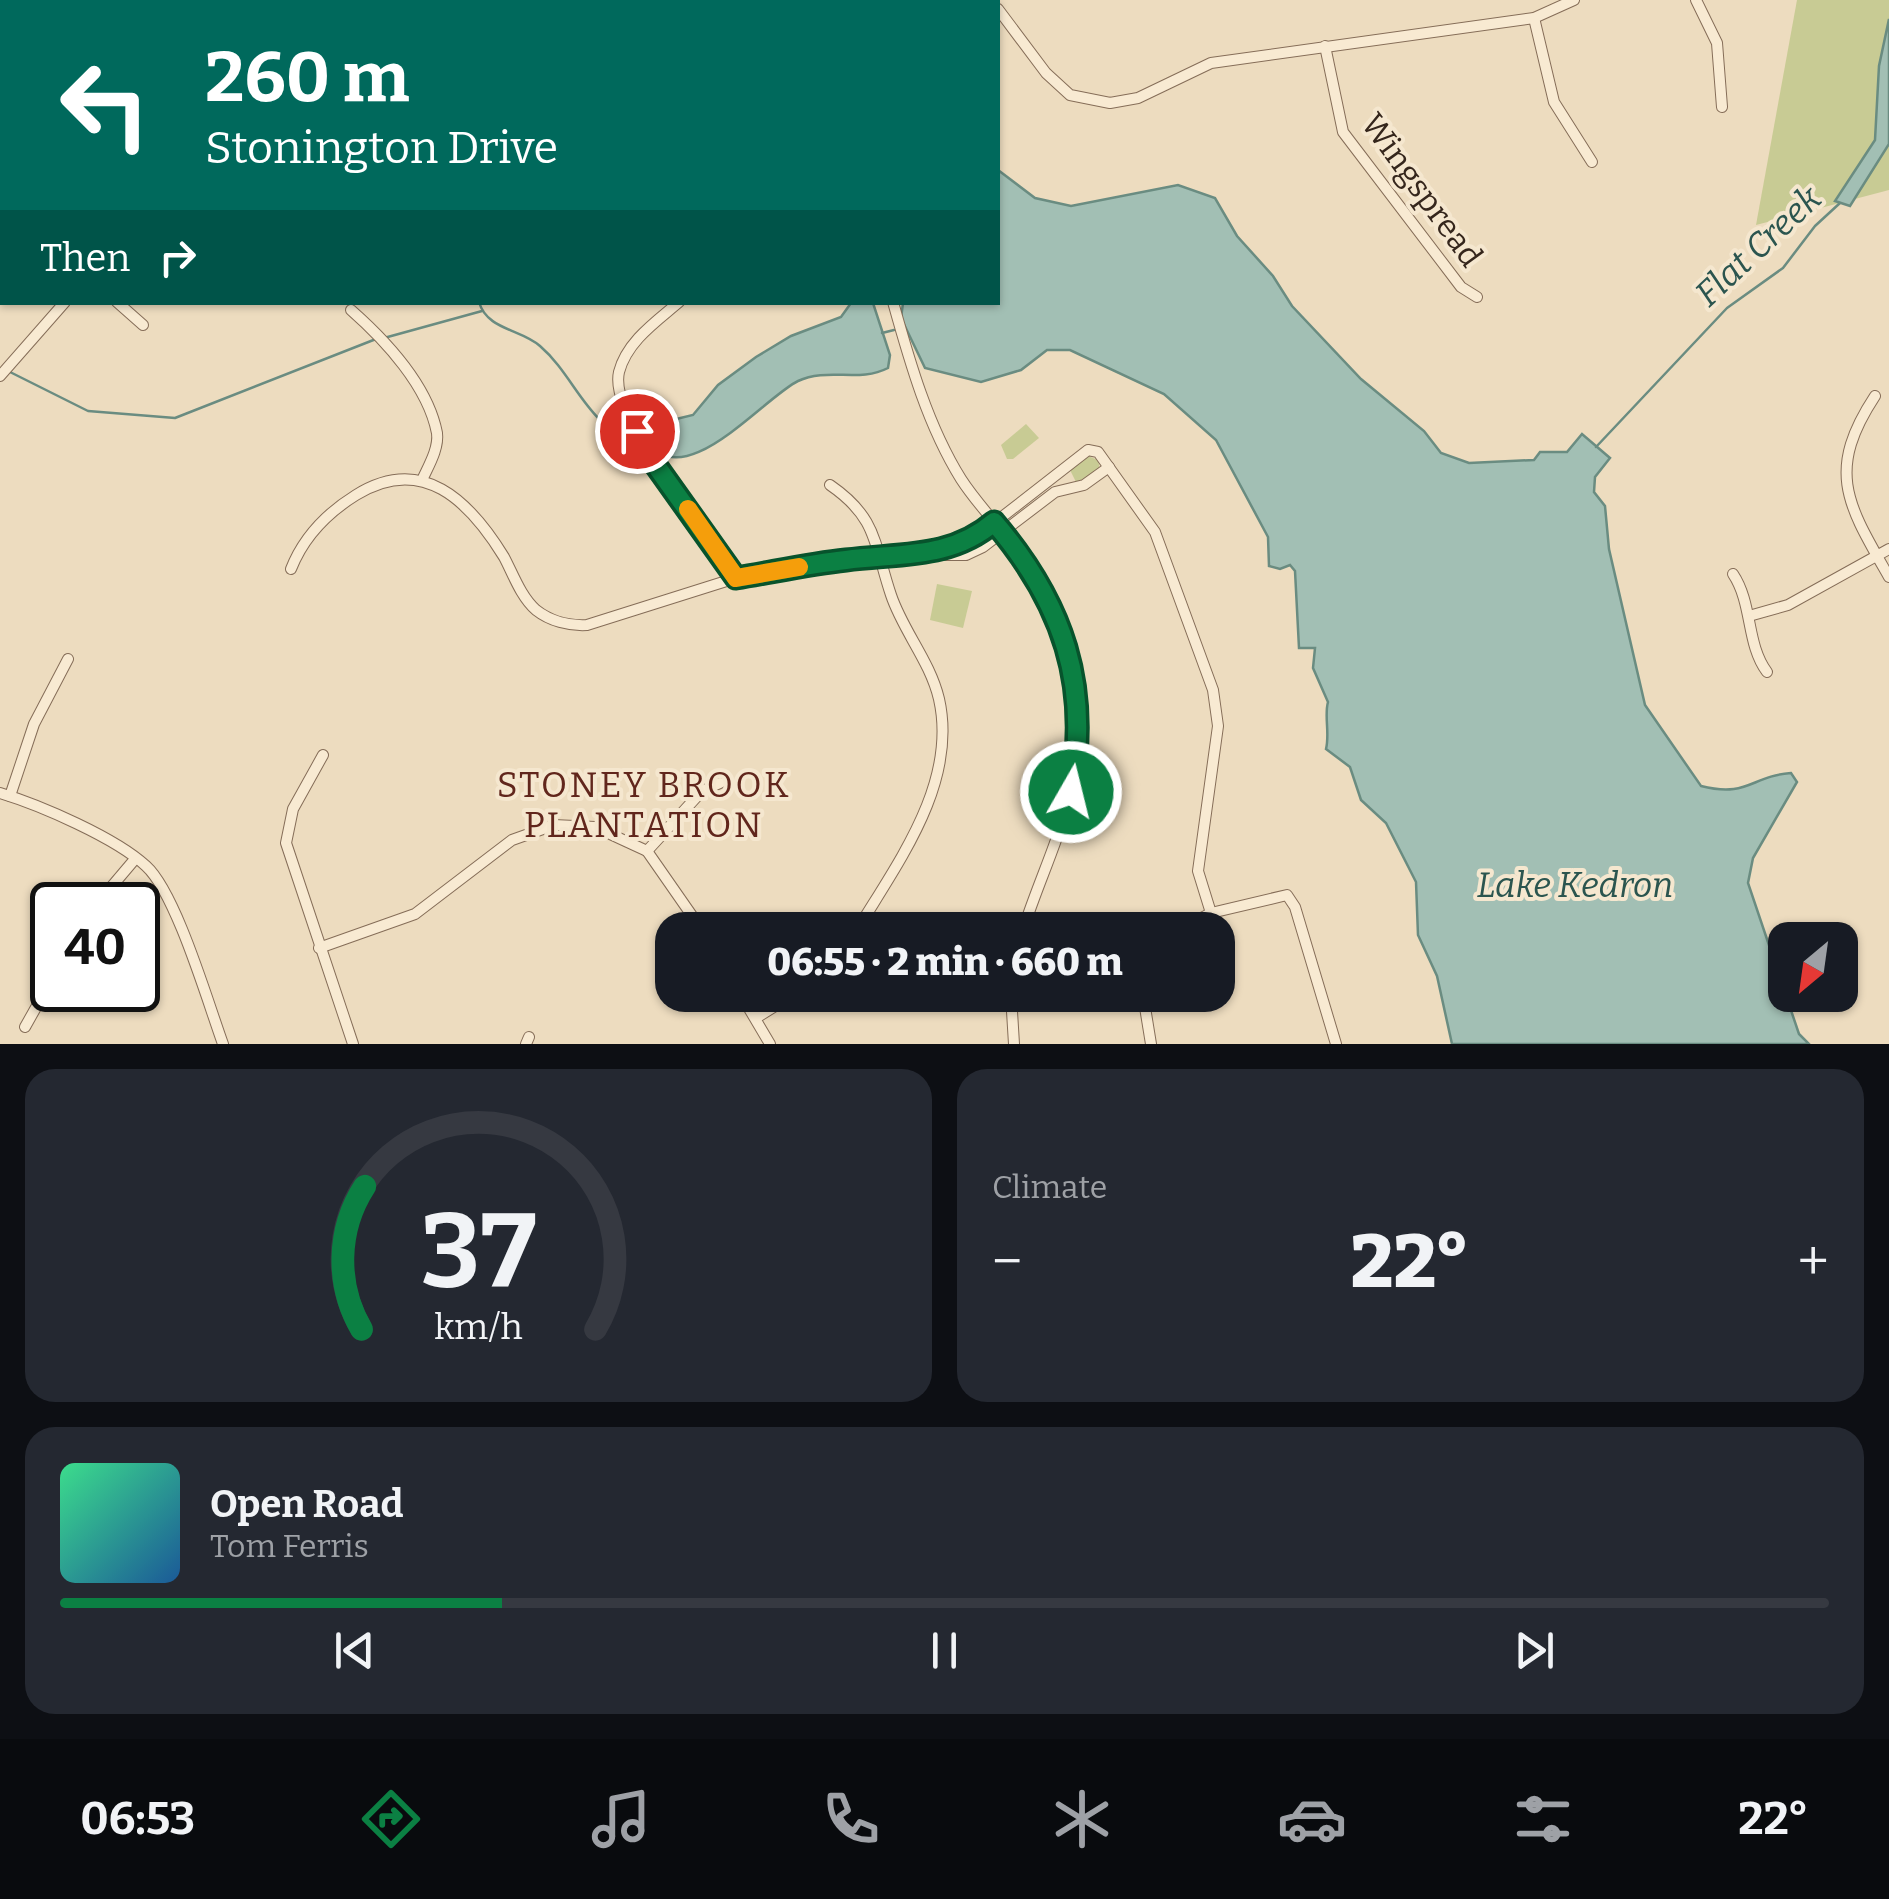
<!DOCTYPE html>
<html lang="en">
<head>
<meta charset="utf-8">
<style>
  body { margin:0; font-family:Bitter,serif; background:#242831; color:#f1f3f6; height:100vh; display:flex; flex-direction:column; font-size:38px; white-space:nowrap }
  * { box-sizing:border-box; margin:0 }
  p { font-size:32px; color:#9ea1a6 }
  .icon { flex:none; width:55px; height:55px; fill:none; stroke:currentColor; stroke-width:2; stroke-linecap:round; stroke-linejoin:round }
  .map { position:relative; height:1044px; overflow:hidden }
  .side { display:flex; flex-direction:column; gap:25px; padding:25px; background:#0d0f14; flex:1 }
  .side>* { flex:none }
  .hud { position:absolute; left:0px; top:0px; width:1000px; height:305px; box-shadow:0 2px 8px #0004; background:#00695c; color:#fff; overflow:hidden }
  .needle { width:65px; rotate:209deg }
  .tools { position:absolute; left:1768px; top:922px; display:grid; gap:20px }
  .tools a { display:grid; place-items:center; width:90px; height:90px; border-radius:20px; background:#171b24; box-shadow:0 2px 8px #0004; font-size:50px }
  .speed { position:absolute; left:30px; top:882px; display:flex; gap:20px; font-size:50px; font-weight:700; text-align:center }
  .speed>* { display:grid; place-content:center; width:130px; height:130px; border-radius:50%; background:#171b24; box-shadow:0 2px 8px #0004; line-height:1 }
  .speed .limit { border:5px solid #111; border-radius:15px; background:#fff; color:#111 }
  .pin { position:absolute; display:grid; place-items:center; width:85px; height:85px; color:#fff; margin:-42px; border:5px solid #fff; border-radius:50%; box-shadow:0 2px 10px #0007 }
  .me { position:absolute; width:110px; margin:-55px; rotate:8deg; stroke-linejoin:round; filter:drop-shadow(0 0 8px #0008) }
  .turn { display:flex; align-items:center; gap:35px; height:210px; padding:0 40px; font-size:45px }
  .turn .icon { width:130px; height:130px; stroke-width:2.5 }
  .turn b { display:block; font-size:70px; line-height:85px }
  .then { display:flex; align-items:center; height:95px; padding:0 40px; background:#0003; gap:20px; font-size:38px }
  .big { font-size:75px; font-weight:800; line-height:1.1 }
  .side .card { flex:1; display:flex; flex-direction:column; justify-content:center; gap:15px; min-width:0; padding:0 35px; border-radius:30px; background:#242831 }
  .side .dial { align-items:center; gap:0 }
  .dial svg { height:260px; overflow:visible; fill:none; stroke:#363941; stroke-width:7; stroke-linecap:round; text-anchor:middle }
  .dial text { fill:#f1f3f6; stroke:none }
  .song { display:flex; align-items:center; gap:30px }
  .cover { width:120px; height:120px; border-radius:15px; background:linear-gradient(135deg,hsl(150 70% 55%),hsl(210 70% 35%)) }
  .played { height:10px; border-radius:5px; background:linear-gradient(90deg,#0b8043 25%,#363941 25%) }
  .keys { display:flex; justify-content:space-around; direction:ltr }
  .heat { display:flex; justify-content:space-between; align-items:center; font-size:55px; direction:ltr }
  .side .tiles { flex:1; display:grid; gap:25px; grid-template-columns:1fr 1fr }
  .card:last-child { grid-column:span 2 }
  .trip { position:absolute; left:655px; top:912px; width:580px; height:100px; border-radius:30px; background:#171b24; box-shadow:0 2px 8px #0004; font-weight:800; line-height:100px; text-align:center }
  .dock { display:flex; height:160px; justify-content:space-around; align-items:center; background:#090b0e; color:#9ea1a6 }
  .dock .icon { width:70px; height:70px }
  .dock .active { color:#0b8043 }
  .dock b { font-size:45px; color:#f1f3f6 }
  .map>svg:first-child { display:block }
</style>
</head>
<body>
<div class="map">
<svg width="1889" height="1044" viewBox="0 0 1889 1044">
  <rect width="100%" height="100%" fill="#eddcbf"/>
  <!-- green -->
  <g fill="#c8cb94">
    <path d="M1797,0h92v190l-133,35z"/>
    <path d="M1026,424l13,14 -26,21h-6l-6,-14z"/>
    <path d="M1088,456l10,4 2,9 -23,15 -7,-14z"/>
    <path d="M937,584l35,7 -9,37 -33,-8z"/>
  </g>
  <!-- water -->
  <g fill="#a2bfb4" stroke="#6a8c81" stroke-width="2.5">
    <path d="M1889,19v125l-39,62 -15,-5 40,-61 4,-74z"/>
    <path d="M998,170l37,28 36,8 107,-21 37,13 22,38 36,40 19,30 69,73 63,52 17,22 28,10 65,-3 6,-8h27l15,-18 28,24 -15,19 -1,15 11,14 4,43 36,156 56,81c47,12 50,-10 90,-13l6,9 -44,76 -5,25 51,151 10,10h-357l-15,-68 -19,-41 -2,-53 -30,-59 -25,-23 -11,-33 -24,-18c4,-16 -2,-33 2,-47l-15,-34 2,-20h-16l-4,-77 -5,-6 -10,4 -11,-3 -1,-29 -52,-97 -52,-46 -94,-44h-23l-26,20 -40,12 -56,-14 -24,-50 2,-15 95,-1z"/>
    <path d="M851,303h22l17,52 -2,13c-29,15 -60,-1 -90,13 -35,17 -117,118 -152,57l14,-15 33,-8 25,-30 38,-28 35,-21 50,-19z"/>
  </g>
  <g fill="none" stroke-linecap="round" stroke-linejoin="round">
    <!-- stream -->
    <g stroke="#6a8c81" stroke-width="2.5">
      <path d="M882,0l2,2"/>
      <path d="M529,2l1,-2"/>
      <path d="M479,302c8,28 42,27 61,44 36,31 47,82 98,96"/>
      <path d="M882,333l12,-3"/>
      <path d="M384,338l98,-27"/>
      <path d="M10,372l78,39 87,7 201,-79"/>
      <path d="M1596,447l131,-139 56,-40 32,-42 25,-23"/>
    </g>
    <!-- minor casing -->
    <g stroke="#856d58" stroke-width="12">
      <g id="minor">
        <path d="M767,0l1,2"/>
        <path d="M991,0l2,2"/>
        <path d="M1696,0l21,43 5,64"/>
        <path d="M434,2l1,-2"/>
        <path d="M998,9l48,64 24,22 40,8 28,-5 73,-35 323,-45 40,-18"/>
        <path d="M1534,18l20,84 38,60"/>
        <path d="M1325,46l18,86 118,155 16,10"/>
        <path d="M117,302l26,23"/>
        <path d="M679,302c-22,19 -52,39 -60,70 -11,47 90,163 117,206"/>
        <path d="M893,302c17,61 35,124 68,177 18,28 42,51 61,77 41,54 61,126 56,193 -5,64 -36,121 -55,181"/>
        <path d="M351,310c34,30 77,76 86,123 2,15 -8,32 -14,45"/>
        <path d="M0,376l65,-74"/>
        <path d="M1875,396c-50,76 -27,109 14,181"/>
        <path d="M830,485c48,33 44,60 61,110 12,36 39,66 48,104 19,84 -41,163 -82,231"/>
        <path d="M929,554l46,-16 113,-88 10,2 57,80 58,158 5,36 -20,145 13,42"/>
        <path d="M291,569c13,-33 36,-56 65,-74 66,-41 113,5 148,62 9,17 17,40 32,53 14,11 33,16 51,15l149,-47 146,-23h84l17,-8 72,-55 29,-7 25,-18"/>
        <path d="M1733,574c20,30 13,70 34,98"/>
        <path d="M1749,616l39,-11 101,-56"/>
        <path d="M323,755l-30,54 -7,34 67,201"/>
        <path d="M0,793c40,12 116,45 146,73 30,27 62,137 77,178"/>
        <path d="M10,796l24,-72 34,-65"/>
        <path d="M647,851l55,-60 18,-8"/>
        <path d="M96,905l39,-46"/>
        <path d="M1179,930l32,-17 76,-18 8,12 41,137"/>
        <path d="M319,948l96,-34 97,-74 42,-15 41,2 52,24 55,79"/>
        <path d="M741,995l29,49"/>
        <path d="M1011,995l3,49"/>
        <path d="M1143,995l8,49"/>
        <path d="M756,1018l37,-23"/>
        <path d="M25,1027l27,-48"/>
        <path d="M526,1044l3,-7"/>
      </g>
    </g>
    <!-- minor -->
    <use href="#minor" stroke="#f8ead2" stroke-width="10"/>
  </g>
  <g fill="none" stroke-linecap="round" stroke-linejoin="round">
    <!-- route casing -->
    <g stroke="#07532c" stroke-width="25">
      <path id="route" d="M637,431l15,29 84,118c37,-6 73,-14 110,-18 54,-7 105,-1 148,-38 69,81 97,163 77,270"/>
    </g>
    <!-- route -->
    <use href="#route" stroke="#0b8043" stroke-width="18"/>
    <!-- slow -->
    <path stroke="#f59e0b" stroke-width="18" d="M688,509l48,69 63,-11"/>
  </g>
  <g text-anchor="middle" stroke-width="8" stroke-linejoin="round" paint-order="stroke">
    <!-- street labels -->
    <g font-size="32" fill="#35261c" stroke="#f5e7cf">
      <text transform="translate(1422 190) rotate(54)" y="11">Wingspread</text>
    </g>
    <!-- water labels -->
    <g font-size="35" font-style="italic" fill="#2b554f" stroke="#f5e7cf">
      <text transform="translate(1758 246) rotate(-43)" y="12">Flat Creek</text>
      <text x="1575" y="897">Lake Kedron</text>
    </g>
    <!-- neighbourhood labels -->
    <g font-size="35" letter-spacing="2.5" fill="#61261c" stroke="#f5e7cf">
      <text x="644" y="797">STONEY BROOK<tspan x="644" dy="40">PLANTATION</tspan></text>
    </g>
  </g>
</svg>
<div class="tools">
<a><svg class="needle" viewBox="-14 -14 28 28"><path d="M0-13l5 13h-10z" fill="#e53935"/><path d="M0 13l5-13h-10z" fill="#9ea1a6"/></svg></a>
</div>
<div class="speed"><div class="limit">40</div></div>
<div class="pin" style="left:637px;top:431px;background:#d93025"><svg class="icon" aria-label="arrive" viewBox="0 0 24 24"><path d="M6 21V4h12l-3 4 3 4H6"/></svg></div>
<svg class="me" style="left:1071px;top:792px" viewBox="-20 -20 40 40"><circle r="17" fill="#0b8043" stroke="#fff" stroke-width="3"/><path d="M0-11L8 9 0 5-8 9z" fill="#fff"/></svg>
<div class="trip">06:55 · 2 min · 660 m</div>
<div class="hud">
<div class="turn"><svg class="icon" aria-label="left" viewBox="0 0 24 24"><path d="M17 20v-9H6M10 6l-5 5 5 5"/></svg><div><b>260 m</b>Stonington Drive</div></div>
<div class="then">Then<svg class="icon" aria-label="right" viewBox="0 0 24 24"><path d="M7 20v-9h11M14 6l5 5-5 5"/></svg></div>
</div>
</div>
<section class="side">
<div class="tiles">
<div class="card dial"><svg viewBox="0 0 100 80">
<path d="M14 69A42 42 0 1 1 86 69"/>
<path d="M14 69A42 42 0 0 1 15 25" stroke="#0b8043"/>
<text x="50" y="56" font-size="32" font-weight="700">37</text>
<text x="50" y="72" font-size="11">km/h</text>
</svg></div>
<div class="card"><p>Climate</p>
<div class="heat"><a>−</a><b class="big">22°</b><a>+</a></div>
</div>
<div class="card">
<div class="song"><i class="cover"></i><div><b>Open Road</b><p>Tom Ferris</p></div></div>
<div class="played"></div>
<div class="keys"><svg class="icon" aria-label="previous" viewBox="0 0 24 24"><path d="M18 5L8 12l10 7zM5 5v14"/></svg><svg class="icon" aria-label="pause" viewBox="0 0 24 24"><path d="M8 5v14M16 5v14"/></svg><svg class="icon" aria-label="next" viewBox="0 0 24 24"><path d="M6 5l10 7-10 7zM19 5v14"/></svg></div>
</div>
</div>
</section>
<nav class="dock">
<b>06:53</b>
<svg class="icon active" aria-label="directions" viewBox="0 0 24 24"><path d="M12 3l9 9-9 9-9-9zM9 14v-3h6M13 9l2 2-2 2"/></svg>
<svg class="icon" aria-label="music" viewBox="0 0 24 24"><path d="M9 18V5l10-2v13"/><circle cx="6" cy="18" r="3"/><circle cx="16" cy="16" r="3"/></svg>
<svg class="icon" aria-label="phone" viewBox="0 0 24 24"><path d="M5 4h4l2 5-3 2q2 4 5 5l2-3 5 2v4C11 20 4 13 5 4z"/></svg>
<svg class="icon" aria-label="climate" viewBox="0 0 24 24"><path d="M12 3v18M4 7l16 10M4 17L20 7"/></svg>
<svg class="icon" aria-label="car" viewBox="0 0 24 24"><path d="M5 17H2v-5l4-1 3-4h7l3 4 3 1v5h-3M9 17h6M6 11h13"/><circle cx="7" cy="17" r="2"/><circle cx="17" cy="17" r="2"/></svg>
<svg class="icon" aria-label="filters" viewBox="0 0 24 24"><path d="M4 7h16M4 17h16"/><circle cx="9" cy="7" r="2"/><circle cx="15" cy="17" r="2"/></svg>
<b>22°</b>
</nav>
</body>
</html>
